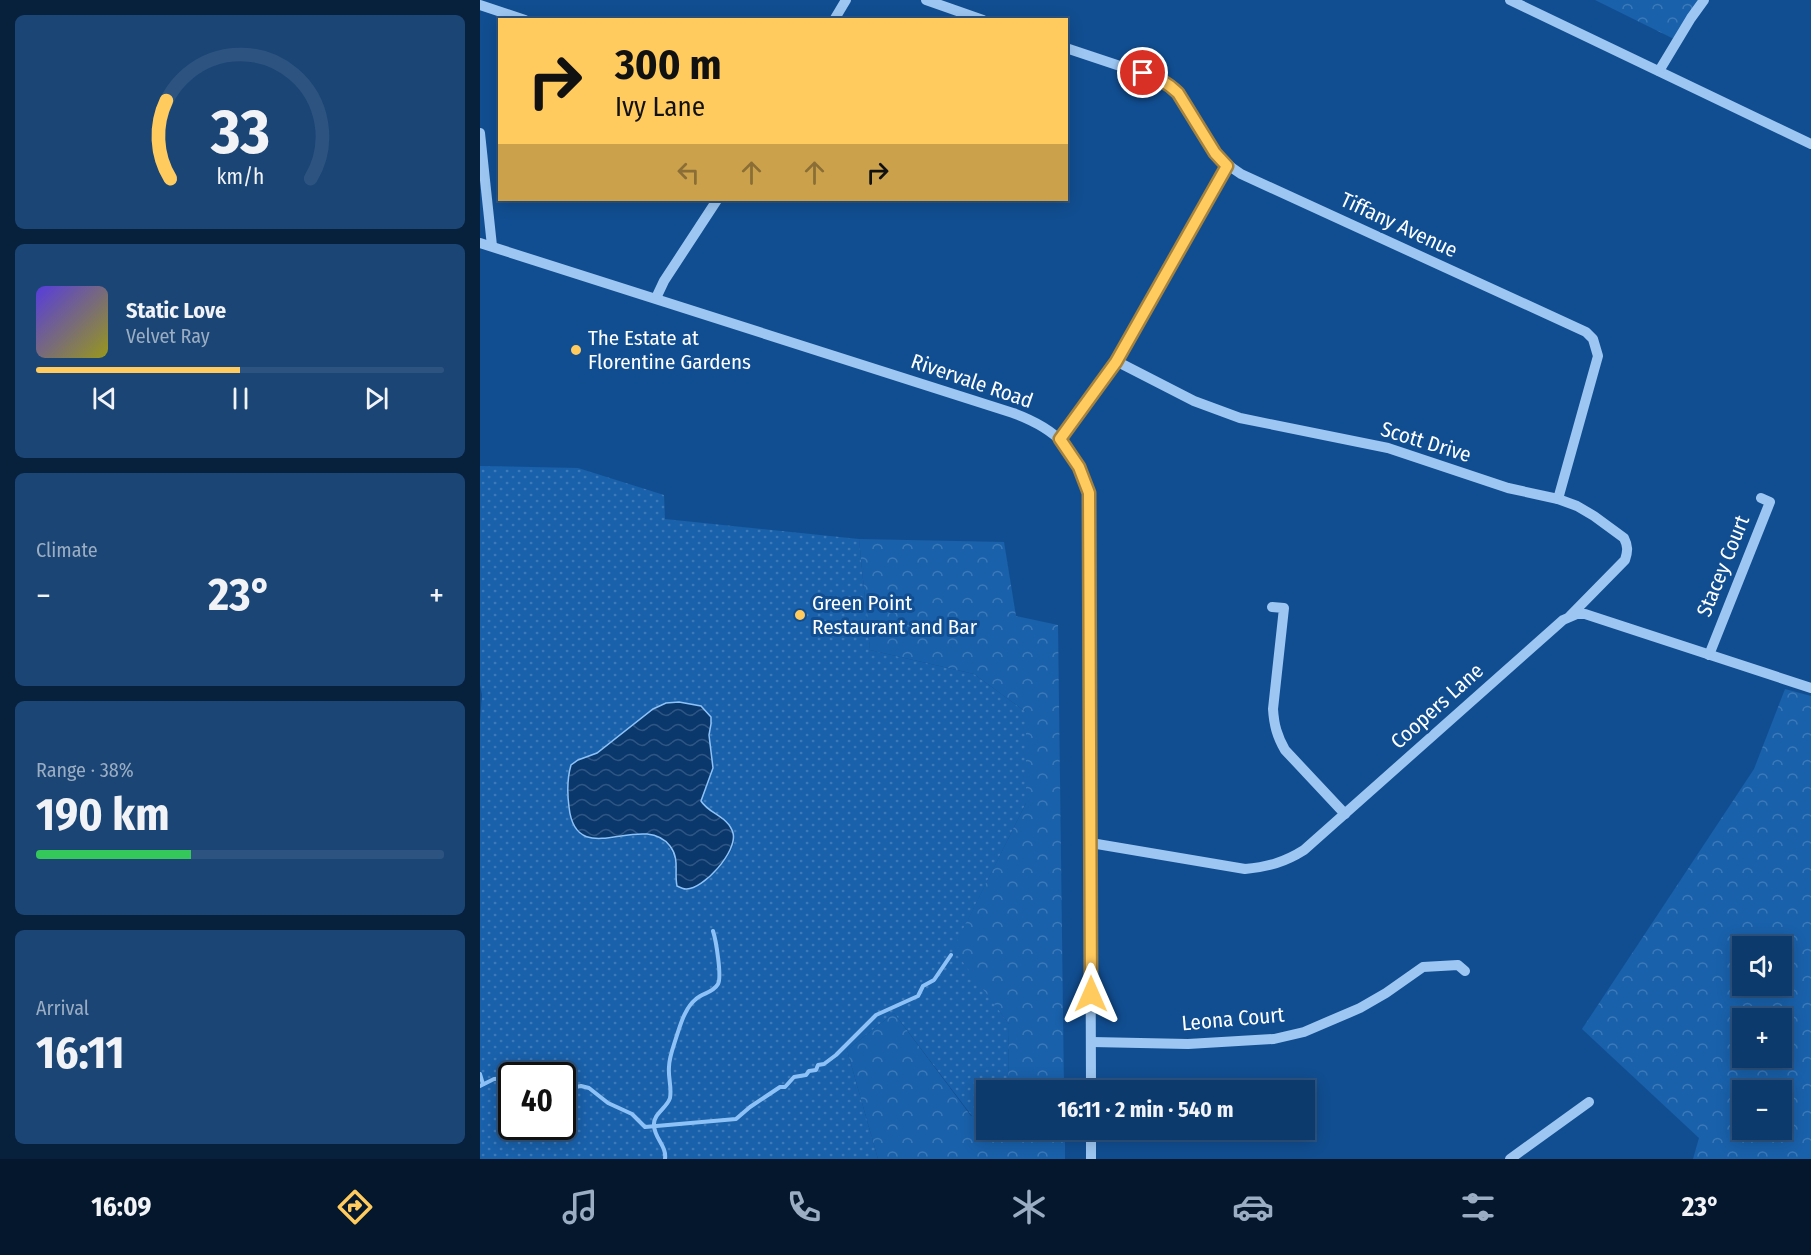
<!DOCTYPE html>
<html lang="en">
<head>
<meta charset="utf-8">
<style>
  body { margin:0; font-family:"Fira Sans Condensed",sans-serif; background:#1b4575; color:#f1f3f6; height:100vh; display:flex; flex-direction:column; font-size:22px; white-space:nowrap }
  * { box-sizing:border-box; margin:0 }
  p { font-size:20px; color:#9aadc2 }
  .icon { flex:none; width:33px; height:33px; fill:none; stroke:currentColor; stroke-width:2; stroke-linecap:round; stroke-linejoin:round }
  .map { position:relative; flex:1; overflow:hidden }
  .sheet { display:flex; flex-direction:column; gap:15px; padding:15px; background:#07203c; width:480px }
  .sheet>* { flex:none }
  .guide { position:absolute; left:18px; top:18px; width:570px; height:183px; border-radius:0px; box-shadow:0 3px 15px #0003,0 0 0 2px #2d5480; background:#ffca5e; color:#111; overflow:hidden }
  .fabs { position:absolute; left:1252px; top:936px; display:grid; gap:12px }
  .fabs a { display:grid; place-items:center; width:60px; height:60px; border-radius:0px; background:#0d3a6d; box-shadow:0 3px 15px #0003,0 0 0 2px #2d5480; font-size:30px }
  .speed { position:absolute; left:18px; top:1062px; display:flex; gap:12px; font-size:30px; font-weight:700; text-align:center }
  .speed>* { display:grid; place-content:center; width:78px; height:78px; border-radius:50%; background:#0d3a6d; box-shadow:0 3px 15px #0003,0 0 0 2px #2d5480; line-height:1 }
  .speed .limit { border:3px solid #111; border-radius:9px; background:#fff; color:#111 }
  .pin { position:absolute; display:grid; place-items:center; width:51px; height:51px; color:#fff; margin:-26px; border:3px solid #fff; border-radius:50%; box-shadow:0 2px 6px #0007 }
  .me { position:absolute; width:66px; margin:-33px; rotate:0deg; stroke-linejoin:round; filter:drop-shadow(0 0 4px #0008) }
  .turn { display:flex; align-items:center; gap:21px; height:126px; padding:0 18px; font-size:27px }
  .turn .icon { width:78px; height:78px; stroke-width:2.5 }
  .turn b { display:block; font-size:42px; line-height:51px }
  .lanes { display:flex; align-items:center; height:57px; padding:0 18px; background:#0003; justify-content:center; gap:30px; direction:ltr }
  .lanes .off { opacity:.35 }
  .big { font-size:45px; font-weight:700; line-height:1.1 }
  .sheet .tile { flex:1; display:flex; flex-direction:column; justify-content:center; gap:9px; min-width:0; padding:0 21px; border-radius:9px; background:#1b4575 }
  .sheet .dial { align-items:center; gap:0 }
  .dial svg { height:156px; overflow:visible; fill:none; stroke:#2d5480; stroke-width:7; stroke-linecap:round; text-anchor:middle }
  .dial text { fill:#f1f3f6; stroke:none }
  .song { display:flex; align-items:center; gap:18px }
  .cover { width:72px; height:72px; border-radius:9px; background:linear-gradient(135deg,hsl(250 70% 55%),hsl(60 70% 35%)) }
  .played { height:6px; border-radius:3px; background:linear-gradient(90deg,#ffca5e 50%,#2d5480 50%) }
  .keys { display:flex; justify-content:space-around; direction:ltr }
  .heat { display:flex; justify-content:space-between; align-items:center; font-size:33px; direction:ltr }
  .charge { height:9px; border-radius:4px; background:linear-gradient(90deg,#34c759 38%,#2d5480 0) }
  .trip { position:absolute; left:496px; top:1080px; width:339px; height:60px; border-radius:0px; background:#0d3a6d; box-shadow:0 3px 15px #0003,0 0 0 2px #2d5480; font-weight:700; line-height:60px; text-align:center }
  .dock { display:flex; height:96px; justify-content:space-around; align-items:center; background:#05172c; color:#9aadc2 }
  .dock .icon { width:42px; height:42px }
  .dock .current { color:#ffca5e }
  .dock b { font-size:27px; color:#f1f3f6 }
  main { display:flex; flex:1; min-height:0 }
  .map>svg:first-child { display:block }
</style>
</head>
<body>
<main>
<section class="sheet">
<div class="tile dial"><svg viewBox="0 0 100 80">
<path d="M14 69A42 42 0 1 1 86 69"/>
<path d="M14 69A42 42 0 0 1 12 29" stroke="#ffca5e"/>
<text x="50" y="56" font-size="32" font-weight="700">33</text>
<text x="50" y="72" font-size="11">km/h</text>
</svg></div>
<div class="tile">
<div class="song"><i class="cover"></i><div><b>Static Love</b><p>Velvet Ray</p></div></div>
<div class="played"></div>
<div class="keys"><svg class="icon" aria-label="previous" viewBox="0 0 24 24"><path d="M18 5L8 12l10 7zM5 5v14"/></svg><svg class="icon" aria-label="pause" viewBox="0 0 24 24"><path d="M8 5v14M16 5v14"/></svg><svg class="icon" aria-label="next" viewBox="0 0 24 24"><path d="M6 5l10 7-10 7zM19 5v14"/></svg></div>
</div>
<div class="tile"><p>Climate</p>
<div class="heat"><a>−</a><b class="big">23°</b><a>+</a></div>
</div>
<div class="tile"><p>Range · 38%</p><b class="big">190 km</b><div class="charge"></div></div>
<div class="tile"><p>Arrival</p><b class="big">16:11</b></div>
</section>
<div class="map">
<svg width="1331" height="1159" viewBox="0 0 1331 1159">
  <defs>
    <pattern id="grass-dots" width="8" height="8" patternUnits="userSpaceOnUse" patternTransform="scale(1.5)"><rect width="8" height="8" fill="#1961ab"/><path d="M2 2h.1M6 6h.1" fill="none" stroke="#3c79b8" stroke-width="1.8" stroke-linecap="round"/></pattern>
    <pattern id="forest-crowns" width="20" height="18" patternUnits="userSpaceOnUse" patternTransform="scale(1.5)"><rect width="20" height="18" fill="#1961ab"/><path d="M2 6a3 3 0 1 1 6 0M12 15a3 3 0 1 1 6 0" fill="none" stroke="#3c79b8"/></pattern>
    <pattern id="water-waves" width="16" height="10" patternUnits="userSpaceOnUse" patternTransform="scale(1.5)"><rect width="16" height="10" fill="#0a386d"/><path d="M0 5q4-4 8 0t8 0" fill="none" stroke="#2f5683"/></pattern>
  </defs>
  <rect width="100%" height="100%" fill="#114e91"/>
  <!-- grass -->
  <path fill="url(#grass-dots)" fill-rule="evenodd" d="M0,466l98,2 86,27 1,24 194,20 11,111 104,24 52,38v91l-72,145 55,76 -1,66h-21v27l-15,-1 -78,-103 -47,37 31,109h-398v-438l2,-26 -2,-10zM199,702l22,4 10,18 -2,11 4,33 -12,33c7,10 20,13 28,24 3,5 6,11 5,18 -3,11 -17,32 -29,35 -9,2 -19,0 -28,1 1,-23 -11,-49 -38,-46 -8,0 -15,4 -23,5 -35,6 -46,-11 -48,-43 -1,-12 0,-25 10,-34 3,-4 11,-4 16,-7 11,-5 21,-13 31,-21 18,-14 30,-29 54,-31zM32,1076h50v50h-50z"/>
  <!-- forest -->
  <g fill="url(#forest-crowns)" fill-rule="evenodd">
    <path d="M1115,0h111l-28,41z"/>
    <path d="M379,539l145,3 12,74 42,9 6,465h-56l1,-66 -56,-75 73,-146v-91l-52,-38 -104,-24z"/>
    <path d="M1305,689l26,7v463h-118l6,-21 -117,-109 172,-260zM1263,946h39v40h-39zM1263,1018h39v40h-39zM1263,1090h39v40h-39z"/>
    <path d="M414,1013l77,103 16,1v13h78v29h-187l-31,-109z"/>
  </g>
  <!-- water -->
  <path fill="url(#water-waves)" stroke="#8ec2f6" stroke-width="1.5" d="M199,702l22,4 10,11v7l-2,11 4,33 -12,33c8,13 27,15 32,32 5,18 -30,57 -47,56 -3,0 -7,-2 -9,-3 -3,-14 3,-27 -7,-40 -28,-36 -94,26 -101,-39 -2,-15 -2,-28 2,-42l7,-5 19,-7 56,-44 13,-6z"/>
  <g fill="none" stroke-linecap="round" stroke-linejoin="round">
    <!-- stream -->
    <g stroke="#8ec2f6" stroke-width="4">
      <path d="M0,1074l3,10"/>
      <path d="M82,1084l8,4 11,-2 8,2 19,15 24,11 13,13 91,-8 14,-12 30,-20h5l9,-10 12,-2 3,-4 7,-1 2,-5 6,-1 12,-9 40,-40 42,-19 5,-10 11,-6 17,-25"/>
      <path d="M0,1086l14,-7 18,-1"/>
      <path d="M185,1159c2,-13 -11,-21 -11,-34 -1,-11 13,-17 16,-27 2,-11 -2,-20 -1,-31 0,-10 5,-22 8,-32 4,-12 8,-27 19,-36 6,-6 17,-6 22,-15 4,-7 -2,-44 -5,-53"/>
    </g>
    <!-- minor -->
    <g stroke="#9dc7f2" stroke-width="10">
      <path d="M446,0l57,20"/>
      <path d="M1030,0l301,144"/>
      <path d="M0,5l45,15"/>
      <path d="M354,20l12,-20"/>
      <path d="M586,48l96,32 16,13c18,30 33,63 63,81l345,158 7,7 5,17 -40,143"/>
      <path d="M1179,71l32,-53 13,-18"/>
      <path d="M0,133l12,113"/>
      <path d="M0,243l533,170c46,17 60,35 76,80l2,597"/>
      <path d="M176,298l8,-17 53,-81"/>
      <path d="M636,361l78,40 46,17 148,30 120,40 50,11 19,7 17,10 30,22c4,8 4,13 1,22l-55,56"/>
      <path d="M580,439l56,-78 111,-195"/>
      <path d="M792,607l12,1 -11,101c1,16 4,27 12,41l60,64"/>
      <path d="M1229,655l61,-153 -9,-4"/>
      <path d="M611,843l154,26c23,-2 40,-7 59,-19l259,-230 14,-6h8l226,74"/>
      <path d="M612,1042l96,2 86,-5 30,-7 56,-24 26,-15 37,-26 35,-2 7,6"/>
      <path d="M611,1159v-29"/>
      <path d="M1030,1159l79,-57"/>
    </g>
  </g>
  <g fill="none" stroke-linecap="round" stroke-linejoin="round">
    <!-- route casing -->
    <g stroke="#a6833d" stroke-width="15">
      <path id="route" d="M611,994l-2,-501 -10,-26 -19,-28 56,-77 111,-196 -12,-13 -37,-60c-11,-11 -21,-15 -35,-20"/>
    </g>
    <!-- route -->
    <use href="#route" stroke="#ffca5e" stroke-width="10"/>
  </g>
  <!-- markers -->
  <g fill="#ffca5e" stroke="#114e91" stroke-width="2">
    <circle cx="96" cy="350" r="6"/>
    <circle cx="320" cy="615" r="6"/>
  </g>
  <g text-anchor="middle" stroke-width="6" stroke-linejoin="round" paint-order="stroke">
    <!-- street labels -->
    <g font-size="21" fill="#fff" stroke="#114e91">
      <text transform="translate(919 225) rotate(25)" y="7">Tiffany Avenue</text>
      <text transform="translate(492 381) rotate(19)" y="7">Rivervale Road</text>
      <text transform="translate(946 442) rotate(17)" y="7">Scott Drive</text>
      <text transform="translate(1243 566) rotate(-68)" y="7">Stacey Court</text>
      <text transform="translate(957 706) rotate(-42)" y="7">Coopers Lane</text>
      <text transform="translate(753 1019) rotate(-5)" y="7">Leona Court</text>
    </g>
    <!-- poi labels -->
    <g font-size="21" fill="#fff" stroke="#114e91" text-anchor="start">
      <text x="108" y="345">The Estate at<tspan x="108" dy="24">Florentine Gardens</tspan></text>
      <text x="332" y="610">Green Point<tspan x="332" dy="24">Restaurant and Bar</tspan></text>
    </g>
  </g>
</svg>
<div class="fabs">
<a><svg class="icon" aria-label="sound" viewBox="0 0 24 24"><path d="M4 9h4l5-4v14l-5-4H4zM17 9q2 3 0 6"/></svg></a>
<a>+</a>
<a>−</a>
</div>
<div class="speed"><div class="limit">40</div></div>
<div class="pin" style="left:663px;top:73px;background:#d93025"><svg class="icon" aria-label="arrive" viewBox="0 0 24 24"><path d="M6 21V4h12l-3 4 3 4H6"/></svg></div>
<svg class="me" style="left:611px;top:994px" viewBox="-20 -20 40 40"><path d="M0-17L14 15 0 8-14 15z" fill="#ffca5e" stroke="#fff" stroke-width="4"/></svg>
<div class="trip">16:11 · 2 min · 540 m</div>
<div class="guide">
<div class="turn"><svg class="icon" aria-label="right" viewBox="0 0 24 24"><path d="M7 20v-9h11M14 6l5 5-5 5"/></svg><div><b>300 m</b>Ivy Lane</div></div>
<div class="lanes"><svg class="icon off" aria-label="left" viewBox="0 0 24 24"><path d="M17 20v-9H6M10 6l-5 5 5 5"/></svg><svg class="icon off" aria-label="ahead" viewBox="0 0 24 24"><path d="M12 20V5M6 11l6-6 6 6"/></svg><svg class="icon off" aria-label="ahead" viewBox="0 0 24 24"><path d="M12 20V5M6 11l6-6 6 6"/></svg><svg class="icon" aria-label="right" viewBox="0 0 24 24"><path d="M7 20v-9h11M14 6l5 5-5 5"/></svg></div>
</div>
</div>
</main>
<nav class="dock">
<b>16:09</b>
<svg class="icon current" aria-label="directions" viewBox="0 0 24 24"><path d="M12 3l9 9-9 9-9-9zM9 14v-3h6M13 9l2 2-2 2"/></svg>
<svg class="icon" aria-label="music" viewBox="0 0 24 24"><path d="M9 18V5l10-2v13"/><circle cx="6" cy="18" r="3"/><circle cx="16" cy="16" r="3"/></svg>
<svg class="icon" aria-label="phone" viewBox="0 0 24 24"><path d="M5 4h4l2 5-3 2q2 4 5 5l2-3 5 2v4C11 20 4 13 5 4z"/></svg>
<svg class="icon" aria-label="climate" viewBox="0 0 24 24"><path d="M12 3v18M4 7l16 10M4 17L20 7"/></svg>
<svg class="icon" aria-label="car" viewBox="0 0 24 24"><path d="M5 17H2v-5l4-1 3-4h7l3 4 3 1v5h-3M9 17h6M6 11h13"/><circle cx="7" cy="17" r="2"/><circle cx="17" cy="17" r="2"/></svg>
<svg class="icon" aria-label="filters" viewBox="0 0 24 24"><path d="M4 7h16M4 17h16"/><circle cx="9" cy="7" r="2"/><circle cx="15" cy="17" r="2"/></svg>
<b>23°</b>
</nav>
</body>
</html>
